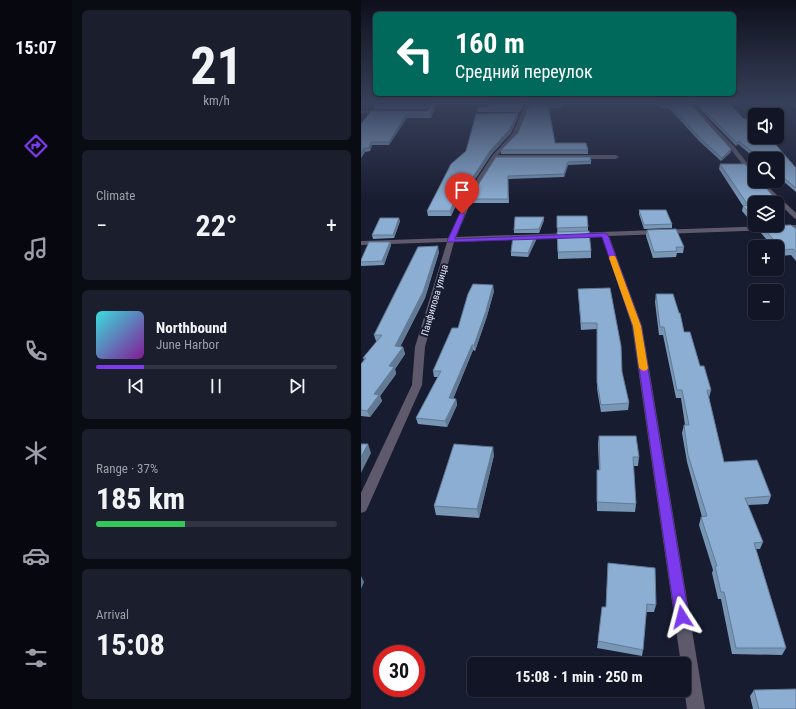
<!DOCTYPE html>
<html lang="en">
<head>
<meta charset="utf-8">
<style>
  body { margin:0; font-family:"Roboto Condensed",sans-serif; background:#1b1e2d; color:#f1f3f6; height:100vh; display:flex; flex-direction:column; font-size:15px; white-space:nowrap }
  * { box-sizing:border-box; margin:0 }
  p { font-size:13px; color:#9c9fa7 }
  .icon { flex:none; width:22px; height:22px; fill:none; stroke:currentColor; stroke-width:2; stroke-linecap:round; stroke-linejoin:round }
  .map { position:relative; flex:1; overflow:hidden }
  .panel { display:flex; flex-direction:column; gap:10px; padding:10px; background:#0a0c14; width:289px }
  .panel>* { flex:none }
  .guide { position:absolute; left:12px; top:12px; width:363px; height:84px; border-radius:6px; box-shadow:0 1px 3px #0004,0 0 0 1px #313442; background:#00695c; color:#fff; overflow:hidden }
  .fabs { position:absolute; left:387px; top:108px; display:grid; gap:8px }
  .fabs a { display:grid; place-items:center; width:36px; height:36px; border-radius:6px; background:#121525; box-shadow:0 1px 3px #0004,0 0 0 1px #313442; font-size:20px }
  .speed { position:absolute; left:12px; top:645px; display:flex; gap:8px; font-size:20px; font-weight:700; text-align:center }
  .speed>* { display:grid; place-content:center; width:52px; height:52px; border-radius:50%; background:#121525; box-shadow:0 1px 3px #0004,0 0 0 1px #313442; line-height:1 }
  .speed .limit { border:6px solid #d22; background:#fff; color:#111 }
  .pin { position:absolute; display:grid; place-items:center; width:34px; height:34px; color:#fff; margin:-41px -17px; border-radius:50% 50% 50% 0; rotate:-45deg; box-shadow:0 0 4px #0007 }
  .pin .icon { rotate:45deg }
  .me { position:absolute; width:44px; margin:-22px; rotate:351deg; stroke-linejoin:round; filter:drop-shadow(0 0 3px #0008) }
  .turn { display:flex; align-items:center; gap:14px; height:84px; padding:0 16px; font-size:18px }
  .turn .icon { width:52px; height:52px; stroke-width:2.5 }
  .turn b { display:block; font-size:28px; line-height:34px }
  .big { font-size:30px; font-weight:700; line-height:1.1 }
  .panel .widget { flex:1; display:flex; flex-direction:column; justify-content:center; gap:6px; min-width:0; padding:0 14px; border-radius:6px; background:#1b1e2d }
  .panel .dial { align-items:center; gap:0 }
  .dial b { font-size:52px; line-height:1 }
  .song { display:flex; align-items:center; gap:12px }
  .cover { width:48px; height:48px; border-radius:6px; background:linear-gradient(135deg,hsl(180 70% 55%),hsl(290 70% 35%)) }
  .played { height:4px; border-radius:2px; background:linear-gradient(90deg,#7c3aed 20%,#313442 20%) }
  .keys { display:flex; justify-content:space-around; direction:ltr }
  .heat { display:flex; justify-content:space-between; align-items:center; font-size:22px; direction:ltr }
  .charge { height:6px; border-radius:3px; background:linear-gradient(90deg,#34c759 37%,#313442 0) }
  .trip { position:absolute; left:106px; top:657px; width:224px; height:40px; border-radius:6px; background:#121525; box-shadow:0 1px 3px #0004,0 0 0 1px #313442; font-weight:700; line-height:40px; text-align:center }
  main { display:flex; flex:1; min-height:0 }
  .menu { display:flex; flex-direction:column; width:72px; justify-content:space-around; align-items:center; background:#07080f; color:#9c9fa7 }
  .menu .icon { width:28px; height:28px }
  .menu .current { color:#7c3aed }
  .menu b { font-size:18px; color:#f1f3f6 }
  .map>svg:first-child { display:block }
</style>
</head>
<body>
<main>
<nav class="menu">
<b>15:07</b>
<svg class="icon current" aria-label="directions" viewBox="0 0 24 24"><path d="M12 3l9 9-9 9-9-9zM9 14v-3h6M13 9l2 2-2 2"/></svg>
<svg class="icon" aria-label="music" viewBox="0 0 24 24"><path d="M9 18V5l10-2v13"/><circle cx="6" cy="18" r="3"/><circle cx="16" cy="16" r="3"/></svg>
<svg class="icon" aria-label="phone" viewBox="0 0 24 24"><path d="M5 4h4l2 5-3 2q2 4 5 5l2-3 5 2v4C11 20 4 13 5 4z"/></svg>
<svg class="icon" aria-label="climate" viewBox="0 0 24 24"><path d="M12 3v18M4 7l16 10M4 17L20 7"/></svg>
<svg class="icon" aria-label="car" viewBox="0 0 24 24"><path d="M5 17H2v-5l4-1 3-4h7l3 4 3 1v5h-3M9 17h6M6 11h13"/><circle cx="7" cy="17" r="2"/><circle cx="17" cy="17" r="2"/></svg>
<svg class="icon" aria-label="filters" viewBox="0 0 24 24"><path d="M4 7h16M4 17h16"/><circle cx="9" cy="7" r="2"/><circle cx="15" cy="17" r="2"/></svg>
</nav>
<section class="panel">
<div class="widget dial"><b>21</b><p>km/h</p></div>
<div class="widget"><p>Climate</p>
<div class="heat"><a>−</a><b class="big">22°</b><a>+</a></div>
</div>
<div class="widget">
<div class="song"><i class="cover"></i><div><b>Northbound</b><p>June Harbor</p></div></div>
<div class="played"></div>
<div class="keys"><svg class="icon" aria-label="previous" viewBox="0 0 24 24"><path d="M18 5L8 12l10 7zM5 5v14"/></svg><svg class="icon" aria-label="pause" viewBox="0 0 24 24"><path d="M8 5v14M16 5v14"/></svg><svg class="icon" aria-label="next" viewBox="0 0 24 24"><path d="M6 5l10 7-10 7zM19 5v14"/></svg></div>
</div>
<div class="widget"><p>Range · 37%</p><b class="big">185 km</b><div class="charge"></div></div>
<div class="widget"><p>Arrival</p><b class="big">15:08</b></div>
</section>
<div class="map">
<svg width="435" height="709" viewBox="0 0 435 709">
  <rect width="100%" height="100%" fill="#181c31"/>
  <g fill="none" stroke-linecap="round" stroke-linejoin="round">
    <!-- service -->
    <path fill="#5e5a6c" fill-rule="evenodd" d="M23,110l2,2 -25,1v-2z"/>
    <!-- minor -->
    <g fill="#5e5a6c" fill-rule="evenodd">
      <path d="M165,103h4l-13,32 -19,20h118l3,2 -3,2h-120l-19,29 -21,49 340,-12v4l-187,7 33,90 63,383h-18l-3,-21v-24h-3l-49,-338 -30,-90 -148,6 -29,105 -3,38 -56,126 -5,2v-20l51,-108 3,-38 32,-105 -86,3v-4l88,-3 22,-50 21,-32 20,-22z"/>
      <path d="M327,103h4l41,42 22,28v6l-2,-1 -24,-31z"/>
      <path d="M395,181h6l34,32v6l-2,-1z"/>
    </g>
  </g>
  <!-- wall -->
  <g fill="#7896b5">
    <path d="M16,103h60l-6,15h-24l-18,27h-17l-2,6 -5,1 -4,6v-34l66,-13 3,-2h-55v-3z"/>
    <path d="M129,103h34l-4,9h-43v-2l11,-3z"/>
    <path d="M169,103h31v5h-12l6,35 33,7v4h-87v-4l17,-17z"/>
    <path d="M295,103h33l42,46v3l-10,9 -22,-20 -30,-33h-8z"/>
    <path d="M333,103h35l26,34 41,31v24l-19,-16v-17h-21l-18,-15 -2,2z"/>
    <path d="M428,103h7v5z"/>
    <path d="M157,117l-7,16 -20,22 -21,32 -7,16h-6l-6,13h-23l-1,-5z"/>
    <path d="M135,157l95,4v3l-23,1 -4,12 -56,2 1,24h-37v-4z"/>
    <path d="M359,164h25l10,12v5h5l23,27 -1,5h-2l5,6 -2,5h-6v-21h-22v22h-1l-12,-14 1,-5 -24,-37z"/>
    <path d="M278,210l33,14v4l-28,1 -5,-15z"/>
    <path d="M196,216l31,11v4l3,20v7l-33,1z"/>
    <path d="M183,220l-5,13h-25v-3z"/>
    <path d="M39,221l-6,17 -21,1 -1,-4z"/>
    <path d="M401,226l34,3v32l-5,-6 -10,1 -4,-4v-5h-4l-13,-15z"/>
    <path d="M286,230l37,17 -1,6h-6l-1,4 -23,1 -7,-22z"/>
    <path d="M174,236l1,4 -8,17 -17,-1v-4z"/>
    <path d="M29,242l1,3 -7,20 -23,1v-6z"/>
    <path d="M78,252l-14,46 -25,49h3l2,7 -10,15 1,5 -16,22 2,5 -12,16 -9,-1v-52l3,-4 -1,-2 14,-17h-1l-2,-6z"/>
    <path d="M249,288l12,84 7,31 -1,7 -27,2 -4,-23v-60l-16,1 -3,-41z"/>
    <path d="M133,291l-7,25 -12,35 -2,-1 -20,49h3l1,6 -10,22 -29,-3 -2,-6 22,-41h-4l-1,-6 25,-43z"/>
    <path d="M295,294l28,38 16,34 11,24 -2,8 15,64 47,34 -3,8 -20,1 15,37 -3,7h-4l30,99 -4,7 -50,-1 -11,-55h-3l-6,-26 1,-3 -14,-45 2,-8h1l-15,-55 -5,-29 2,-8h1l-4,-27h-5l-13,-63h-4l-4,-33z"/>
    <path d="M238,436l40,21 -1,9h-5l3,38 -1,8 -38,-1v-41h2l-1,-26z"/>
    <path d="M133,455l-15,63 -43,-3 -2,-9z"/>
    <path d="M247,563l48,42 -2,7h-8l-3,38 -1,6 -45,-8 1,-7 8,-34z"/>
    <path d="M393,690l42,19h-43l-3,-13z"/>
  </g>
  <!-- shaded-wall -->
  <g fill="#627a94">
    <path d="M74,103h2l-6,15 -1,-3z"/>
    <path d="M162,103h1l-4,9v-3z"/>
    <path d="M157,113v4l-7,16 -20,22 -21,32 -7,16 -1,-5 7,-15 21,-32z"/>
    <path d="M45,115l1,3 -18,27v-3z"/>
    <path d="M10,142l1,3 -2,6 -1,-3z"/>
    <path d="M3,148l1,4 -4,6v-5z"/>
    <path d="M370,149v3l-10,9 1,-3z"/>
    <path d="M207,162v3l-4,12v-3z"/>
    <path d="M95,198l1,5 -6,13 -1,-5z"/>
    <path d="M183,217v3l-5,13v-4z"/>
    <path d="M38,218l1,3 -6,17 -1,-3z"/>
    <path d="M174,236l1,4 -8,17v-4z"/>
    <path d="M29,242l1,3 -7,20 -2,-4z"/>
    <path d="M77,246l1,6 -14,46 -28,55 -2,-7z"/>
    <path d="M132,285l1,6 -7,25 -12,35 -1,-6z"/>
    <path d="M111,345l1,5 -22,54 -2,-6z"/>
    <path d="M42,347l2,7 -10,15 1,5 -16,22 2,5 -12,16 -3,-6 7,-17 15,-28z"/>
    <path d="M95,399l1,6 -10,22 -2,-6z"/>
    <path d="M7,444l3,9 -10,20v-16z"/>
    <path d="M132,447l1,8 -15,63 -2,-9z"/>
    <path d="M0,576l3,6 -3,7z"/>
  </g>
  <!-- building -->
  <g fill="#8caed3" stroke="#627a94">
    <path d="M16,103h58l-5,12h-24l-17,27h-18l-2,6h-5l-3,5v-29l10,-13h56l4,-3 -2,-2h-54z"/>
    <path d="M129,103h33l-3,6 -43,1v-2l11,-1z"/>
    <path d="M169,103h31v2h-13l7,38h31l2,7h-87l17,-17z"/>
    <path d="M298,103h30l42,46 -9,9 -22,-20 -30,-33 -9,1z"/>
    <path d="M336,103h32l15,16h5l6,7v11h10l2,1h3l26,30v20l-19,-16v-13h-16l-22,-18 -2,2z"/>
    <path d="M157,113l-8,16 -20,22 -21,32 -7,15h-6l-6,13h-23l24,-47 15,-13 10,-37z"/>
    <path d="M135,157h94l1,4 -23,1 -4,12 -56,2v23h-36l6,-14z"/>
    <path d="M359,164h25l10,12v5h5l23,27h-6v-5h-22v16l-12,-13 5,-1z"/>
    <path d="M278,210h27l6,14 -28,1z"/>
    <path d="M416,211l8,8h-8z"/>
    <path d="M196,216h30l1,11 -31,1z"/>
    <path d="M154,217h29l-5,12 -25,1z"/>
    <path d="M19,218h19l-6,17h-21z"/>
    <path d="M430,225l5,4v23l-3,-3 -11,1 -20,-24z"/>
    <path d="M315,229l8,18h-8l1,4 -23,1 -7,-22z"/>
    <path d="M228,231l2,20 -33,1 -1,-20z"/>
    <path d="M174,236l-7,17 -17,-1 2,-15z"/>
    <path d="M8,242h21l-8,19 -21,1v-2z"/>
    <path d="M77,246l-15,46 -28,54 8,1 -14,19 5,1 -20,27 5,1 -12,16 -6,-1v-46l5,-6h-3l19,-23h-8l44,-88z"/>
    <path d="M112,284l20,1 -7,26 -12,34h-2l-23,53 7,1 -11,22 -29,-3 25,-47h-8l19,-43h6l10,-34z"/>
    <path d="M249,288l11,58 1,26 7,31 -28,2 -4,-23v-59h-16l-3,-34z"/>
    <path d="M295,294h17l6,19h1l4,19h6l10,34h4l7,24h-4l17,72 33,-2 14,36 -26,2 18,44 -9,1 32,105h-50l-12,-56h-3l-6,-26h2l-16,-49 6,-1 -19,-61 -4,-30h5l-7,-35h-5l-13,-63h-4z"/>
    <path d="M238,436h37l3,21h-6l3,47 -39,-2v-32h3z"/>
    <path d="M0,444h7l-7,13z"/>
    <path d="M93,444l39,3 -16,62 -43,-3z"/>
    <path d="M247,563l47,5 1,37 -9,-1 -4,46 -45,-9 4,-34h4z"/>
    <path d="M435,689v20h-37l-5,-19z"/>
  </g>
  <!-- sky -->
  <linearGradient id="sky" x2="0" y2="1"><stop stop-color="#0d0f1b"/><stop offset="0.51" stop-color="#37405a"/><stop offset="1" stop-color="#37405a" stop-opacity="0"/></linearGradient>
  <rect width="435" height="202" fill="url(#sky)"/>
  <!-- route -->
  <path fill="#7c3aed" stroke="#51269a" d="M99,213l5,1 -10,25 150,-6 3,2 33,91 48,291 -2,5 -5,2 -5,-2 -2,-5 -42,-291 -31,-89 -154,5 -1,-1z"/>
  <!-- slow -->
  <path fill="#f59e0b" d="M249,256h5l1,2 25,68 7,42 -1,2 -4,1 -4,-3 -6,-42 -24,-68z"/>
  <g text-anchor="middle" stroke-width="4" stroke-linejoin="round" paint-order="stroke">
    <!-- street labels -->
    <g font-size="10" fill="#dee2f1" stroke="#181c31">
      <text transform="translate(73 300) rotate(-74)" y="4">Панфилова улица</text>
    </g>
  </g>
</svg>
<div class="fabs">
<a><svg class="icon" aria-label="sound" viewBox="0 0 24 24"><path d="M4 9h4l5-4v14l-5-4H4zM17 9q2 3 0 6"/></svg></a>
<a><svg class="icon" aria-label="search" viewBox="0 0 24 24"><circle cx="10" cy="10" r="6"/><path d="M15 15l6 6"/></svg></a>
<a><svg class="icon" aria-label="layers" viewBox="0 0 24 24"><path d="M12 4l9 5-9 5-9-5zM3 14l9 5 9-5"/></svg></a>
<a>+</a>
<a>−</a>
</div>
<div class="speed"><div class="limit">30</div></div>
<div class="pin" style="left:101px;top:214px;background:#d93025"><svg class="icon" aria-label="arrive" viewBox="0 0 24 24"><path d="M6 21V4h12l-3 4 3 4H6"/></svg></div>
<svg class="me" style="left:321px;top:617px" viewBox="-20 -20 40 40"><path d="M0-17L14 15 0 8-14 15z" fill="#7c3aed" stroke="#fff" stroke-width="4"/></svg>
<div class="trip">15:08 · 1 min · 250 m</div>
<div class="guide">
<div class="turn"><svg class="icon" aria-label="left" viewBox="0 0 24 24"><path d="M17 20v-9H6M10 6l-5 5 5 5"/></svg><div><b>160 m</b>Средний переулок</div></div>
</div>
</div>
</main>
</body>
</html>
